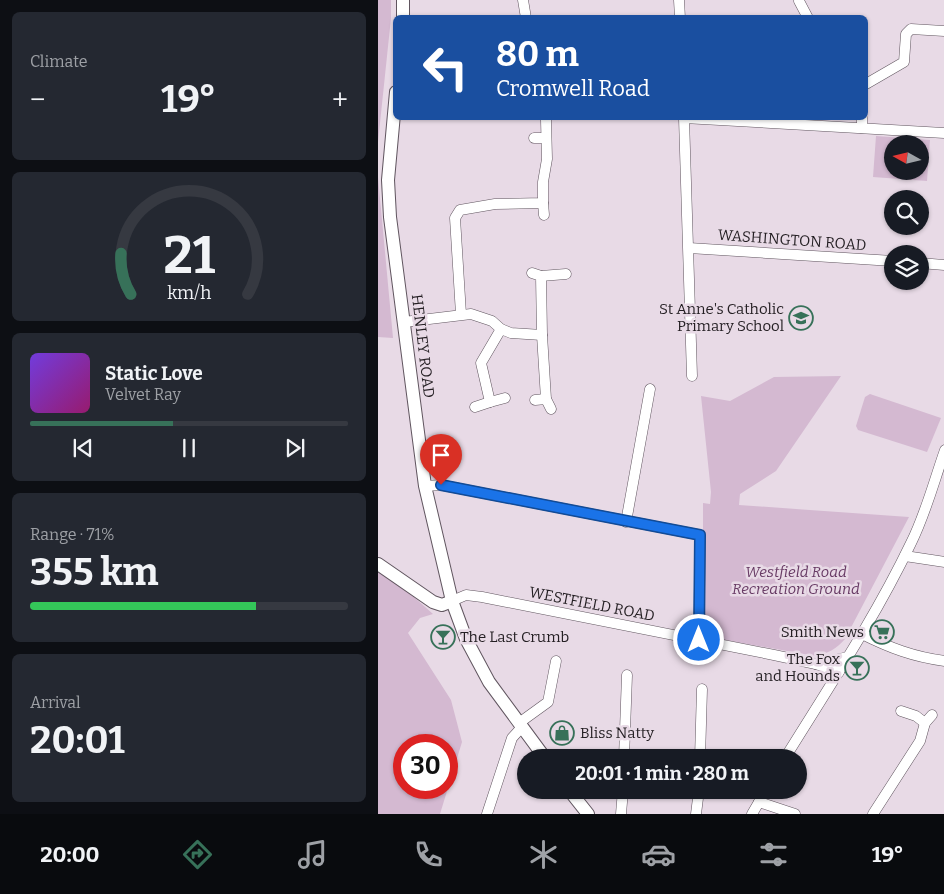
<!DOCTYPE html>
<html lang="en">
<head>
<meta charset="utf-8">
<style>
  body { margin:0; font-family:Bitter,serif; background:#242831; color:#f1f3f6; height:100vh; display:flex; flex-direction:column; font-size:19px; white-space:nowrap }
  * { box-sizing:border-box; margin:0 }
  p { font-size:16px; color:#9ea1a6 }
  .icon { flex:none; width:28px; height:28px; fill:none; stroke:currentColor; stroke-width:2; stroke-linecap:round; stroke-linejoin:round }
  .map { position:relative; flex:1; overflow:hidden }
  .drawer { display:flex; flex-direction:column; gap:12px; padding:12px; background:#0d0f14; width:378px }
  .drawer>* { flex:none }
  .top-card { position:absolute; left:15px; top:15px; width:475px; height:105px; border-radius:8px; box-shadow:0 1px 4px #0004; background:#1a4fa0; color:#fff; overflow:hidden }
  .needle { width:32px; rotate:278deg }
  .tools { position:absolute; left:506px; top:135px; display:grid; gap:10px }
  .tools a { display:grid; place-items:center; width:45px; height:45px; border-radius:50%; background:#171b24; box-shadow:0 1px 4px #0004; font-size:25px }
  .speed { position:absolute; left:15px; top:734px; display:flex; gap:10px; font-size:25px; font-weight:700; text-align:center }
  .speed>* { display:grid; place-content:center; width:65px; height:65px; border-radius:50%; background:#171b24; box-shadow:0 1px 4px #0004; line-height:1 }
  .speed .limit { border:8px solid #d22; background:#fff; color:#111 }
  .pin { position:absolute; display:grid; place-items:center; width:42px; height:42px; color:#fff; margin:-51px -21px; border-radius:50% 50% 50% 0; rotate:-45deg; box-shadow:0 0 5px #0007 }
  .pin .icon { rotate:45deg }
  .me { position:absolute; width:55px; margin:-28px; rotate:0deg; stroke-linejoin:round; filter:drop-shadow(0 0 4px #0008) }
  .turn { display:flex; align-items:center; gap:18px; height:105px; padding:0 20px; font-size:22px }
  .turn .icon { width:65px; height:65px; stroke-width:2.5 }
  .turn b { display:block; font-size:35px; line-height:42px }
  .big { font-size:38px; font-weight:700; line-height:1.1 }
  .drawer .card { flex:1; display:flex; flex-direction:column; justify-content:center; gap:8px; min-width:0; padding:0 18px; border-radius:8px; background:#242831 }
  .drawer .dial { align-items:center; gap:0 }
  .dial svg { height:130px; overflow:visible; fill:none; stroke:#363941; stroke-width:7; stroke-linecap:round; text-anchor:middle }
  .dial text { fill:#f1f3f6; stroke:none }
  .song { display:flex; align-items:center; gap:15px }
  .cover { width:60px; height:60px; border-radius:8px; background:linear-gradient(135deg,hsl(260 70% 55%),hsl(320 70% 35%)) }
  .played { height:5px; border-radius:2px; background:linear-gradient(90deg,#377159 45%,#363941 45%) }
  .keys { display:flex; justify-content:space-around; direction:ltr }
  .heat { display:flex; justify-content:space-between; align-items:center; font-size:28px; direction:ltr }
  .charge { height:8px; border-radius:4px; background:linear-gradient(90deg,#34c759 71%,#363941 0) }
  .trip { position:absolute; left:139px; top:749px; width:290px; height:50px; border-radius:25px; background:#171b24; box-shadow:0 1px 4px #0004; font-weight:700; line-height:50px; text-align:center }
  .dock { display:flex; height:80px; justify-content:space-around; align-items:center; background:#090b0e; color:#9ea1a6 }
  .dock .icon { width:35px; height:35px }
  .dock .active { color:#377159 }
  .dock b { font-size:22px; color:#f1f3f6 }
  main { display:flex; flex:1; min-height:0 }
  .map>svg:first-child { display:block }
</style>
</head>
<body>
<main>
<section class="drawer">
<div class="card"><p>Climate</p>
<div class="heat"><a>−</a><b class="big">19°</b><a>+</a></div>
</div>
<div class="card dial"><svg viewBox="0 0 100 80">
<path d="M14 69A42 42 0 1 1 86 69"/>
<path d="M14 69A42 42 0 0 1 8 44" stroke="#377159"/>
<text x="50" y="56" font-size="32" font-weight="700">21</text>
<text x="50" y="72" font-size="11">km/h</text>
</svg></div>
<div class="card">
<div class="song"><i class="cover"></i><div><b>Static Love</b><p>Velvet Ray</p></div></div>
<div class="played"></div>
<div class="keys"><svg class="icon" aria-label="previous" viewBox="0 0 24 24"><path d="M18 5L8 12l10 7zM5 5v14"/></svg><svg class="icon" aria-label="pause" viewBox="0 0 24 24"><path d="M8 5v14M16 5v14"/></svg><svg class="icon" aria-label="next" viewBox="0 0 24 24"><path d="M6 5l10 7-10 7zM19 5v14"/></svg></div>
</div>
<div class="card"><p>Range · 71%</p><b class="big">355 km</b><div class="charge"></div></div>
<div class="card"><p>Arrival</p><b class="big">20:01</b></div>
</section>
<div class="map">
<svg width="567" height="814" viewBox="0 0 567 814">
  <rect width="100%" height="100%" fill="#e8dae6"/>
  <!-- green -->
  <g fill="#d4b9d1" fill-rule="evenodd">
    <path d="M0,0h13v18l-13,124z"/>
    <path d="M498,136l54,4 -3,41 -54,-4zM515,144h27v27h-27z"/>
    <path d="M0,177l15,161 -15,-1z"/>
    <path d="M463,376l-65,95 -36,23 -1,11 170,12 -64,122c-9,10 -16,14 -30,17l-112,-20v-133l7,1 1,-12 -10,-96 29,5 44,-24z"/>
    <path d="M492,394l71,24 -14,34 -69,-22 -2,-4 9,-29z"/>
    <path d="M0,571l29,20 26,23 -13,4 -12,15 43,67 11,42 -22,72h-62zM26,745h43v43h-43z"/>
  </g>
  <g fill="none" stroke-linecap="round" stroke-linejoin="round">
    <!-- minor casing -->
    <g stroke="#60555f" stroke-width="11">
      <g id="minor">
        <path d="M145,0l3,18"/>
        <path d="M301,0l1,18"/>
        <path d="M421,1l9,17"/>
        <path d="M488,84l38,-22 2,-28 5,-5 34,2"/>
        <path d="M306,118l261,15"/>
        <path d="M306,118l8,258"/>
        <path d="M484,118v10"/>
        <path d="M156,138h12"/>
        <path d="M165,203l1,12"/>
        <path d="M311,248l204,13"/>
        <path d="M542,263l25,2"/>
        <path d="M163,276l25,-2"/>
        <path d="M83,314l-6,-96 5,-8 35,-6 48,-1v-21l4,-23 -1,-39"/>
        <path d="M26,322l67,-8 21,7 9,8 10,4 31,2 -1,-59 -9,-3"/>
        <path d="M164,335l4,64 5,10"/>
        <path d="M157,400l11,-1"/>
        <path d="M112,402l15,-4"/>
        <path d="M97,407l15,-5 -9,-39 20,-34"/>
        <path d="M47,486l16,-1 259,50 -1,105"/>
        <path d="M248,522l24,-133"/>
        <path d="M527,556l40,6"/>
        <path d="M74,601l14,-6 16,2 292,58 42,9 23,8"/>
        <path d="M484,634c28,14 52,23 83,27"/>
        <path d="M438,664l32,-7"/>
        <path d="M523,711l15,5 9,7"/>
        <path d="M141,723l29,-21 8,-41"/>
        <path d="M246,758l3,-83"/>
        <path d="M322,758l2,-69"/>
        <path d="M407,758c44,-71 90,-140 126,-215 15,-30 23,-62 34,-93"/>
        <path d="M381,802l36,12"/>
        <path d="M109,814l25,-76 10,-11"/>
        <path d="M243,814l2,-24"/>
        <path d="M318,814l3,-24"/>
        <path d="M374,814l14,-24"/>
        <path d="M495,814l47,-73 5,-18 7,-8"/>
      </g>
    </g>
    <!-- major casing -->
    <g stroke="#60555f" stroke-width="14">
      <g id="major">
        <path d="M25,18v-18"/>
        <path d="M18,92l-8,88 2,37 35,269 27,115 14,38 23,43 56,76"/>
        <path d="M0,564l55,38 9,3 10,-4"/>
        <path d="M191,790l19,24"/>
      </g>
    </g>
    <!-- minor -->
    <use href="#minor" stroke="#fff" stroke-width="10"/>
    <!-- major -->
    <use href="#major" stroke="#fff" stroke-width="12"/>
  </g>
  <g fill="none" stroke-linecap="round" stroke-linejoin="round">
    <!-- route casing -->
    <g stroke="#114b97" stroke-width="12">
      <path id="route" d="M63,485l259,50 -1,105"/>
    </g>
    <!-- route -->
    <use href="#route" stroke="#1a73e8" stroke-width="9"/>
  </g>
  <!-- icons -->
  <defs>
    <g id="school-ring" transform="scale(1.25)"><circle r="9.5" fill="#e8dae6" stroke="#377159" stroke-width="1.5"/><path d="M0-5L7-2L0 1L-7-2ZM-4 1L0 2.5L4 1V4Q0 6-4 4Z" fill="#377159"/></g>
    <g id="supermarket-ring" transform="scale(1.25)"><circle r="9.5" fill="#e8dae6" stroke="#377159" stroke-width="1.5"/><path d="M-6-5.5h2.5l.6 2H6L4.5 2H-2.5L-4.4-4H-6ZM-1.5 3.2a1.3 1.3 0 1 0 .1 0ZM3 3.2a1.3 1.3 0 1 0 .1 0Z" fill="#377159"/></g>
    <g id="bar-ring" transform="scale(1.25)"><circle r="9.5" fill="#e8dae6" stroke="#377159" stroke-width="1.5"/><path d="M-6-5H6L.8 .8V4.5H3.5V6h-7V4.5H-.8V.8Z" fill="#377159"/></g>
    <g id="shop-ring" transform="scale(1.25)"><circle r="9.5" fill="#e8dae6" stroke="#377159" stroke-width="1.5"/><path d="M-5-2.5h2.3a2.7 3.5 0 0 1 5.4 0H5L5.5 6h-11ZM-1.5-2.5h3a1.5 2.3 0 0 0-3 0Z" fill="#377159"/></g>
  </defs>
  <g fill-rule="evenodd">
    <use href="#school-ring" x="423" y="318"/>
    <use href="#supermarket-ring" x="504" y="632"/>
    <use href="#bar-ring" x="65" y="637"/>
    <use href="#bar-ring" x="479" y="668"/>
    <use href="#shop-ring" x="184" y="733"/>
  </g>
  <g text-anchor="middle" stroke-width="5" stroke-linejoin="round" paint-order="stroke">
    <!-- street labels -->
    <g font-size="15" fill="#241f23" stroke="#e8dae6">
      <text transform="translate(414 240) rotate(4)" y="5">WASHINGTON ROAD</text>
      <text transform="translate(45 346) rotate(83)" y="5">HENLEY ROAD</text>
      <text transform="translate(214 604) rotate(11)" y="5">WESTFIELD ROAD</text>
    </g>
    <!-- poi labels -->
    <g font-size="15" fill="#241f23" stroke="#e8dae6" text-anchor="end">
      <text x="406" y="314">St Anne's Catholic<tspan x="406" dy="17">Primary School</tspan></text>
      <text x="486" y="637">Smith News</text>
      <text x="82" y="642" text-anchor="start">The Last Crumb</text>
      <text x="462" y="664">The Fox<tspan x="462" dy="17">and Hounds</tspan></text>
      <text x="202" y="738" text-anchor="start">Bliss Natty</text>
    </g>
    <!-- park labels -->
    <g font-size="15" font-style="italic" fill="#683b65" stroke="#e8dae6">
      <text x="418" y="577">Westfield Road<tspan x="418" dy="17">Recreation Ground</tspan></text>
    </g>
  </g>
</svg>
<div class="tools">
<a><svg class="needle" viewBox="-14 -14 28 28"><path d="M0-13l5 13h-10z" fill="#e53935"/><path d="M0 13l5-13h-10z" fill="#9ea1a6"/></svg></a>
<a><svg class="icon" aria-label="search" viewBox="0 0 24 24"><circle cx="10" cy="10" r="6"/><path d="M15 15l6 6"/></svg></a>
<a><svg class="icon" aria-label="layers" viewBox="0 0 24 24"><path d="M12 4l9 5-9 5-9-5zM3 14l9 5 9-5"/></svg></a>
</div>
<div class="speed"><div class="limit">30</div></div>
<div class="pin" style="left:63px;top:485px;background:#d93025"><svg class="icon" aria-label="arrive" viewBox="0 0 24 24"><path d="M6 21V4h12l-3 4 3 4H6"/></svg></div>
<svg class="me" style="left:321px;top:640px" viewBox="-20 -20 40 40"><circle r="17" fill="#1a73e8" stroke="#fff" stroke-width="3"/><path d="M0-11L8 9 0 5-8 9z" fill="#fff"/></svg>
<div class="trip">20:01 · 1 min · 280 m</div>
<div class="top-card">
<div class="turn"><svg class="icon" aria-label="left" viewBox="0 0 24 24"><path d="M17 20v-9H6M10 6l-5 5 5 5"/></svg><div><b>80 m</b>Cromwell Road</div></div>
</div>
</div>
</main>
<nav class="dock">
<b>20:00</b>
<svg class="icon active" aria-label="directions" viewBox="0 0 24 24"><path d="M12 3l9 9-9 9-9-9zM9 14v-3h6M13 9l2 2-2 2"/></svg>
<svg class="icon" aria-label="music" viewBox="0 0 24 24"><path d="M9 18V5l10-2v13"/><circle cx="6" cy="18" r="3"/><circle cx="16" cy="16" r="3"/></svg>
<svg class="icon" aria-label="phone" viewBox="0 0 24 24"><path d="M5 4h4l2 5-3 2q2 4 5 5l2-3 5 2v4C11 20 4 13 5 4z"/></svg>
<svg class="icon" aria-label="climate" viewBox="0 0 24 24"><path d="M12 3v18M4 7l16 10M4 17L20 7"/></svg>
<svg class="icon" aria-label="car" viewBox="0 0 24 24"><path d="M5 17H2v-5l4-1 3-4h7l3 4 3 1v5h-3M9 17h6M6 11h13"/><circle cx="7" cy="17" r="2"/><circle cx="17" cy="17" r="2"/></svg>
<svg class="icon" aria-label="filters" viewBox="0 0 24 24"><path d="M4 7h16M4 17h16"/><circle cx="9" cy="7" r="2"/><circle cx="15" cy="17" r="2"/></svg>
<b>19°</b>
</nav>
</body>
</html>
